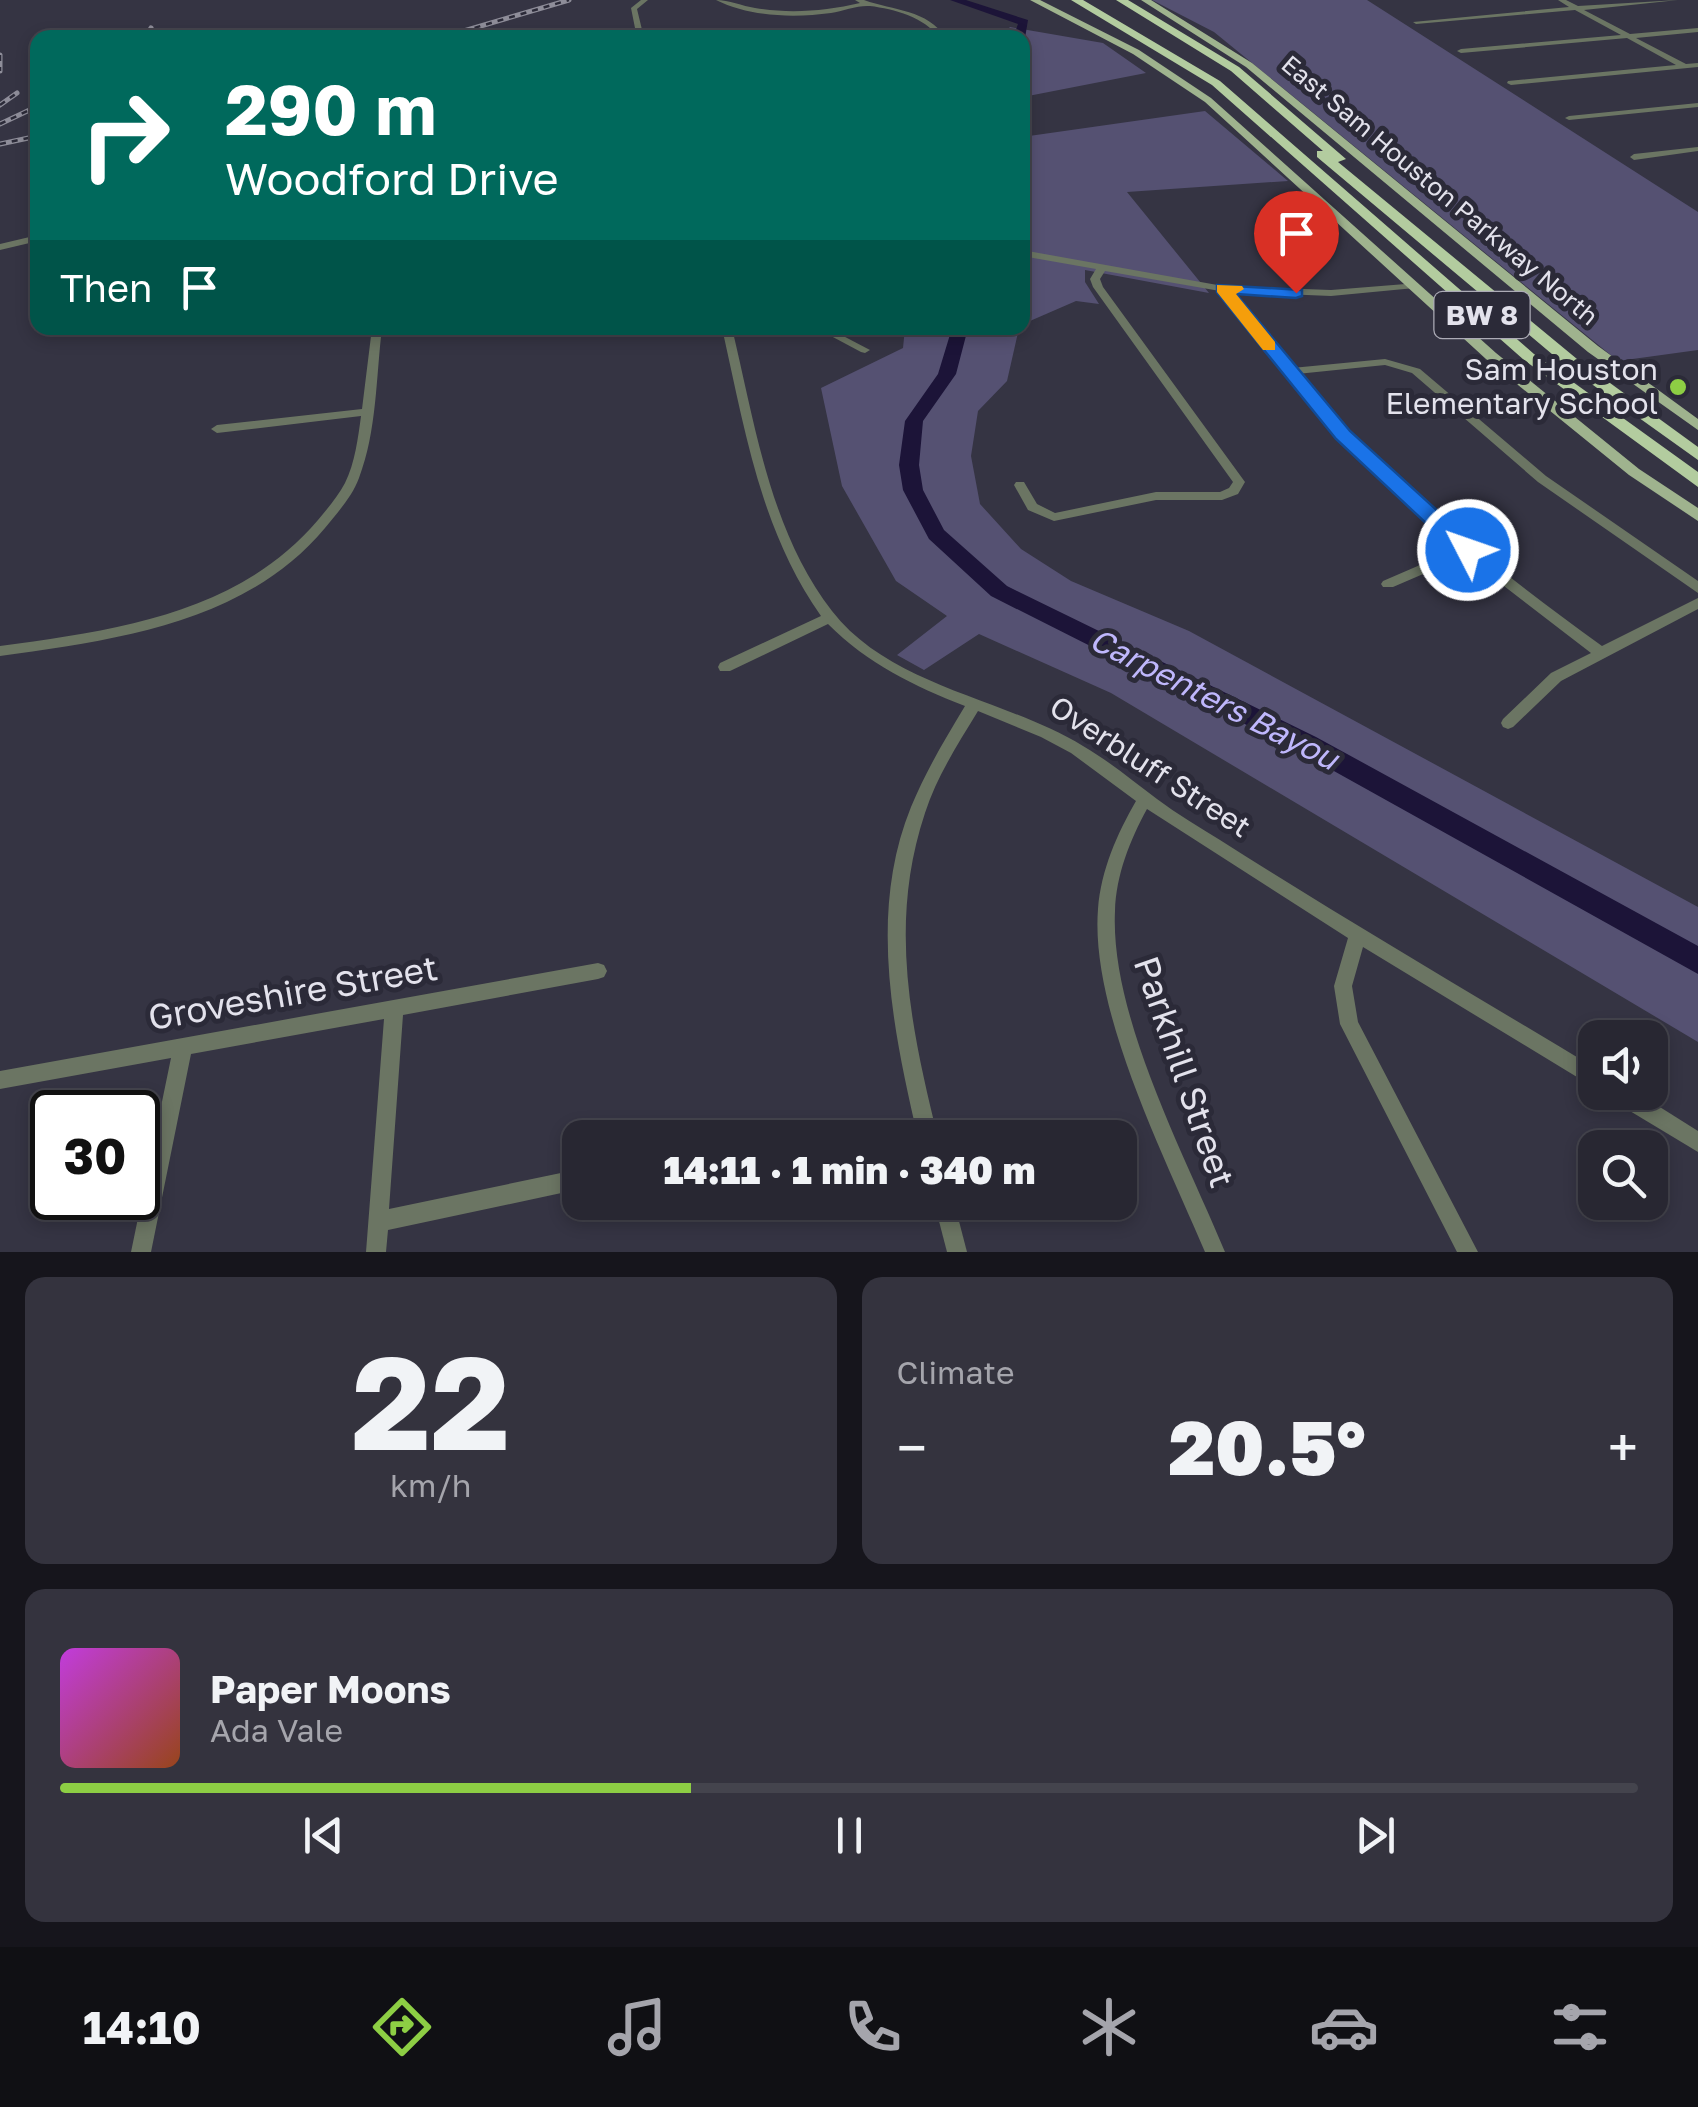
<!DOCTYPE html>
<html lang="en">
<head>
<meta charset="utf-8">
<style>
  body { margin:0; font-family:"Golos Text",sans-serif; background:#34333e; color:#f1f3f6; height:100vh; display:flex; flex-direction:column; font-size:38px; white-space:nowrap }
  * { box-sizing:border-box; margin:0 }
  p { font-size:32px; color:#a5a5ac }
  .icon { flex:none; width:55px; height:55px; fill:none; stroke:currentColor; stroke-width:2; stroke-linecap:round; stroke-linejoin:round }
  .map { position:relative; height:1252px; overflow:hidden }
  .details { display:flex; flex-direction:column; gap:25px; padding:25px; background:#16151c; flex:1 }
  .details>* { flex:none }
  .top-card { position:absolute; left:30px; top:30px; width:1000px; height:305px; border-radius:20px; box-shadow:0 5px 15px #0003,0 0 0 2px #44444d; background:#00695c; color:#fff; overflow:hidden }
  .tools { position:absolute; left:1578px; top:1020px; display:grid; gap:20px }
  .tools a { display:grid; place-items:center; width:90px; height:90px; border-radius:20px; background:#282732; box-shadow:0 5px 15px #0003,0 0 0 2px #44444d; font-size:50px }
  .speed { position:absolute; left:30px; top:1090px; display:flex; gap:20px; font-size:50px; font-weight:700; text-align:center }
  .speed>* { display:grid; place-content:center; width:130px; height:130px; border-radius:50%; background:#282732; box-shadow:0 5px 15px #0003,0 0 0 2px #44444d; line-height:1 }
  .speed .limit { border:5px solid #111; border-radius:15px; background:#fff; color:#111 }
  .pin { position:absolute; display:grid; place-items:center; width:85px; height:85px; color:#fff; margin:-102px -42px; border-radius:50% 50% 50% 0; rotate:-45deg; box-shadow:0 0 10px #0007 }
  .pin .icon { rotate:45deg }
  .me { position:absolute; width:110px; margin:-55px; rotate:311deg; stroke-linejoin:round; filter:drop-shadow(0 0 8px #0008) }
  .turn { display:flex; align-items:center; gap:35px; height:210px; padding:0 30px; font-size:45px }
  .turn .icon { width:130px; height:130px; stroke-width:2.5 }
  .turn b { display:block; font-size:70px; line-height:85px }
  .then { display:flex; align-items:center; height:95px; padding:0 30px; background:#0003; gap:20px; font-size:38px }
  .big { font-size:75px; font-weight:800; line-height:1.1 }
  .details .card { flex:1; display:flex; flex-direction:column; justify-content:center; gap:15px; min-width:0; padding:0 35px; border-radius:20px; background:#34333e }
  .details .dial { align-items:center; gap:0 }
  .dial b { font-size:130px; line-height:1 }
  .song { display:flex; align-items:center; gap:30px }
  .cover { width:120px; height:120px; border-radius:15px; background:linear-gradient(135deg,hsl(290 70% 55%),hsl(20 70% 35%)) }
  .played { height:10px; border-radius:5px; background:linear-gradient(90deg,#8dce44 40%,#44444d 40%) }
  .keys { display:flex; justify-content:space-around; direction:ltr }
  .heat { display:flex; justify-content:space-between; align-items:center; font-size:55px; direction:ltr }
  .details .tiles { flex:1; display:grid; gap:25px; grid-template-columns:1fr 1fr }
  .card:last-child { grid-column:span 2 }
  .trip { position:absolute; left:562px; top:1120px; width:575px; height:100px; border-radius:20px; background:#282732; box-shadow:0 5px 15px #0003,0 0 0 2px #44444d; font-weight:800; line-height:100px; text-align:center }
  .menu { display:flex; height:160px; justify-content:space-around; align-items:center; background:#101014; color:#a5a5ac }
  .menu .icon { width:70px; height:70px }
  .menu .current { color:#8dce44 }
  .menu b { font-size:45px; color:#f1f3f6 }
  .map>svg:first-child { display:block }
</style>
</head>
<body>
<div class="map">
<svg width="1698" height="1252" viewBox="0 0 1698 1252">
  <rect width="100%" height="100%" fill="#353443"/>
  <!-- green -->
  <g fill="#555172">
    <path d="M1152,0h215l331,212v138l-80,11 -404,-329z"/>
    <path d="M1010,27l93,16 43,30 -123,24 -1,-59 -22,-1z"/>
    <path d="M1205,111l83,70 -161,11 82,101 -124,-23v12l14,22 -23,-3 -53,23 -1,-187z"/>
    <path d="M905,328h114l-12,53 -29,30 -7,45 9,48 41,45 50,32 118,50 509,276v135l-587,-349 -132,-59 -55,36 -27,-15 50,-39 -51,-35 -54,-95 -21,-98 82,-40z"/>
  </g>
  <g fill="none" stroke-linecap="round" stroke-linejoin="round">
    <!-- river -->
    <g fill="#1c1438" fill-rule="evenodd">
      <path d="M950,0h16l62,20 -3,18h-12l5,-14z"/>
      <path d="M952,328h16l-12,46 -33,47 -4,44 4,25 21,40 63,56 309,151 382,209v28l-400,-223 -307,-155 -62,-57 -26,-49 -4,-25 6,-44 33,-47z"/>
    </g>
    <!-- minor -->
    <g fill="#6b7563" fill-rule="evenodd">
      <path d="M641,0h7l-11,9 7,29h-7l-6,-30z"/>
      <path d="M716,0c13,0 26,6 39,8 35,6 71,3 105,-5l-5,-3h9c30,11 63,9 82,38h-7c-14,-21 -45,-29 -69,-32 -12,-1 -27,5 -39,7 -37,5 -81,4 -115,-13z"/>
      <path d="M1558,0h8l12,6 100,-6 -94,10 46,24 68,-6v4l-62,6 50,26 12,-1v4l-187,18 -4,-2 1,-2 168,-16 -49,-27 -166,15 -4,-2 4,-2 160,-14 -46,-25 -159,14 -3,-2 156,-15z"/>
      <path d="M1698,103v4l-129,13 -4,-2 4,-2z"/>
      <path d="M1698,147v4l-64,9 -4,-3 4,-3z"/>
      <path d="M38,235v6l-38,9v-6z"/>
      <path d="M1022,250l201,36 108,4 87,-7v4l-3,1 -84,8 -100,-4 61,76 93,-9 35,10 126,107 152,105v12l-160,-111 -126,-109 -27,-8 -88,9c87,107 194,192 305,272l96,-48v11l-137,72 -48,46 -5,2 -5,-2 -2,-4 2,-4 48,-46 40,-20 -126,-97 -72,31h-10l-2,-3 2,-3 74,-32c-41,-36 -82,-72 -119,-112 -42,-46 -80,-97 -118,-146l-115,-20 -5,8 3,8 142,195 -7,12 -16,6h-66l-102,21 -26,-11 -14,-25 2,-3h8l13,22 18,9 101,-21h64l9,-4 4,-6 -140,-195 -3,-8 6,-10 -74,-13z"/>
      <path d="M372,328h10c-6,49 -5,103 -23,150 -7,19 -22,35 -34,50 -79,95 -210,112 -325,128v-10c116,-16 238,-32 318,-126 10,-12 20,-24 27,-37 10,-20 13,-45 16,-67l-144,17 -6,-4 6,-4 145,-16z"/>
      <path d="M722,328h10c23,96 38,203 100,283 59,76 173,87 251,135 26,15 50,35 74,53 20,15 42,28 63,41 124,79 249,152 375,228v20l-232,-141 -11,39 6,36 120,230h-21l-117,-228 -6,-38 14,-48 -201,-129c-17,31 -31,66 -32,102 -5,105 70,244 110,341h-20c-40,-95 -115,-241 -107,-343 3,-39 19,-75 38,-108l-65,-48 -30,-16 -63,-26c-20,33 -41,65 -53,102 -37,111 -14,215 13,325h-20c-25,-108 -50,-225 -7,-331 15,-36 34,-68 54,-101 -51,-20 -97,-42 -137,-82l-98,47h-10l-2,-4 2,-4 101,-47c-61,-87 -76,-186 -99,-288z"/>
      <path d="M816,328h12l42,22 -5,3 -4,-1z"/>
      <path d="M598,963l6,2 3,6 -3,6 -6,2 -195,36 -14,194 191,-40v20l-192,41 -2,22h-20l18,-233 -193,35 -40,198h-20l40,-194 -171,31v-18z"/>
      <path d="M1608,1092h28l62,39v21l-88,-53z"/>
      <path d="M934,1202h20l13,50h-20z"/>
    </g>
    <!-- major -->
    <g fill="#9fb38e" fill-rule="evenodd">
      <path d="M1030,0h10l99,50 72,48 285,255 143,116 59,39v13l-69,-46 -143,-116 -281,-257 -72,-48z"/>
      <path d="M1141,0h10l101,63 346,283 100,73v11l-110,-78 -342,-285z"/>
    </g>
    <!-- highway -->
    <g fill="#b3cc9f" fill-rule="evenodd">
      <path d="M1071,0h12l137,81 314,273 164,118v15l-174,-127 -312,-275z"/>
      <path d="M1116,0h12l111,67 107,92 -8,3 239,197 121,88v13l-133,-95 -248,-208v-6h6l-92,-80z"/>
    </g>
    <!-- rail casing -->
    <g stroke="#8e8d99" stroke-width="5">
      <g id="rail">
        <path d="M124,38l3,-6"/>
        <path d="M145,38l6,-10"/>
        <path d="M440,38l129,-38"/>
        <path d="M0,55v16"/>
        <path d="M0,105l17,-12"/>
        <path d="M0,124l38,-18"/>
        <path d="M0,144l38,-8"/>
      </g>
    </g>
    <!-- rail -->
    <use href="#rail" stroke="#2b2a38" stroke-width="2.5" stroke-dasharray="6" stroke-linecap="butt"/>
  </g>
  <!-- route -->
  <path fill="#1a73e8" stroke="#114b97" stroke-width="2.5" d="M1217,285l85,5v6l-6,2 -60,-4 114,137 125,114v10h-15l-124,-116 -119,-147z"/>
  <!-- slow -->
  <path fill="#f59e0b" d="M1217,285l25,1 2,3 -8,5 39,48v8h-12l-46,-58z"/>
  <!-- markers -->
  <circle fill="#8dce44" stroke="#2b2a38" stroke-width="4" cx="1678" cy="387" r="10"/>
  <g text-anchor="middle" stroke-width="10" stroke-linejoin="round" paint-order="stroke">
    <!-- far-street labels -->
    <g font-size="25" fill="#e3e2ec" stroke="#2b2a38">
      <text transform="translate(1440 190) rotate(40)" y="9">East Sam Houston Parkway North</text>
    </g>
    <!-- shield labels -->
    <rect fill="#2b2a38" stroke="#acabb6" stroke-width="2.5" x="1434.5" y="292" width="95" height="46" rx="8"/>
    <g font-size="28" font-weight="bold" fill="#e3e2ec">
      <text x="1482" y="325">BW 8</text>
    </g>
    <!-- poi labels -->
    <g font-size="30" fill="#e3e2ec" stroke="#2b2a38" text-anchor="end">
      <text x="1658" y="380">Sam Houston<tspan x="1658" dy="34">Elementary School</tspan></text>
    </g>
    <!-- street labels -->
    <g font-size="30" fill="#e3e2ec" stroke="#2b2a38">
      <text transform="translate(1150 767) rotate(33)" y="10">Overbluff Street</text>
    </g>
    <!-- water labels -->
    <g font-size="32" font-style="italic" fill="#bfb7fc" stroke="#2b2a38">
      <text transform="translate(1214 699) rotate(27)" y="11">Carpenters Bayou</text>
    </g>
    <!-- near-street labels -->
    <g font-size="35" fill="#e3e2ec" stroke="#2b2a38">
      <text transform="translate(293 993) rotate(-10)" y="12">Groveshire Street</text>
      <text transform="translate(1184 1072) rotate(71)" y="12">Parkhill Street</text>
    </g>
  </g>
</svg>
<div class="tools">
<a><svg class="icon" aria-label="sound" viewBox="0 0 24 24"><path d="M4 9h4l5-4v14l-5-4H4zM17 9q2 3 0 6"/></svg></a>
<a><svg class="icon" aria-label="search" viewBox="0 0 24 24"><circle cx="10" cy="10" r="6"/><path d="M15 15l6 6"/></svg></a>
</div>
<div class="speed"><div class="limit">30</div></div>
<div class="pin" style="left:1296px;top:293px;background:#d93025"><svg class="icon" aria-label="arrive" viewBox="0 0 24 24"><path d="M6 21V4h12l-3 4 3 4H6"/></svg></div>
<svg class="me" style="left:1468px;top:550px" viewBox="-20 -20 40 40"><circle r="17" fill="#1a73e8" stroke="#fff" stroke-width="3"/><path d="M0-11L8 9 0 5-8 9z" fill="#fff"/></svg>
<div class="trip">14:11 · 1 min · 340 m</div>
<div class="top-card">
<div class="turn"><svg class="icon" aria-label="right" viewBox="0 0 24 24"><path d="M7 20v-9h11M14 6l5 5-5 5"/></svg><div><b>290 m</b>Woodford Drive</div></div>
<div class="then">Then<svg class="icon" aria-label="arrive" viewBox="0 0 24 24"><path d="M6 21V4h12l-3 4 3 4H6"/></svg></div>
</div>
</div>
<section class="details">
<div class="tiles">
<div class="card dial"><b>22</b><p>km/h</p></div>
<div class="card"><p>Climate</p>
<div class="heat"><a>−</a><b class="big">20.5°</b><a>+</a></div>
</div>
<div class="card">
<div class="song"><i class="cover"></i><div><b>Paper Moons</b><p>Ada Vale</p></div></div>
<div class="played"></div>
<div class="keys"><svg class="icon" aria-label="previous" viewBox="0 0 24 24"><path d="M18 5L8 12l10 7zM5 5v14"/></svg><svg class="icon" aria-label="pause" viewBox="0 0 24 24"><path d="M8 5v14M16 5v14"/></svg><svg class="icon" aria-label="next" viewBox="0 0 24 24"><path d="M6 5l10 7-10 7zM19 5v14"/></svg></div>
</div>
</div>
</section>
<nav class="menu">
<b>14:10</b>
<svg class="icon current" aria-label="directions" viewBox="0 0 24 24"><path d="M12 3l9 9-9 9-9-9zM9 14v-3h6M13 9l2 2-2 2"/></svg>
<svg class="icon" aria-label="music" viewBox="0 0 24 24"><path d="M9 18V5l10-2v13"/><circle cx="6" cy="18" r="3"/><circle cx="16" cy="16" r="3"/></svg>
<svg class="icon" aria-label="phone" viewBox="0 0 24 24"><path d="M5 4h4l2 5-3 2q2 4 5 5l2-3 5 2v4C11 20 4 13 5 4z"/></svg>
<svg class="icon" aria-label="climate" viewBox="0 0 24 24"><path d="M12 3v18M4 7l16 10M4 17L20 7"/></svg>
<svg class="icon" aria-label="car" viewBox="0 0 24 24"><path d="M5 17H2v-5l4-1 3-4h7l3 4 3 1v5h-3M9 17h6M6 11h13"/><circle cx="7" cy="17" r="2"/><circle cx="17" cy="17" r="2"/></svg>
<svg class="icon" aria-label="filters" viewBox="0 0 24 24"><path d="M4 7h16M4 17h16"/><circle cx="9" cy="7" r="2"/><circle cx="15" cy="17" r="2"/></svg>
</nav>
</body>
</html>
